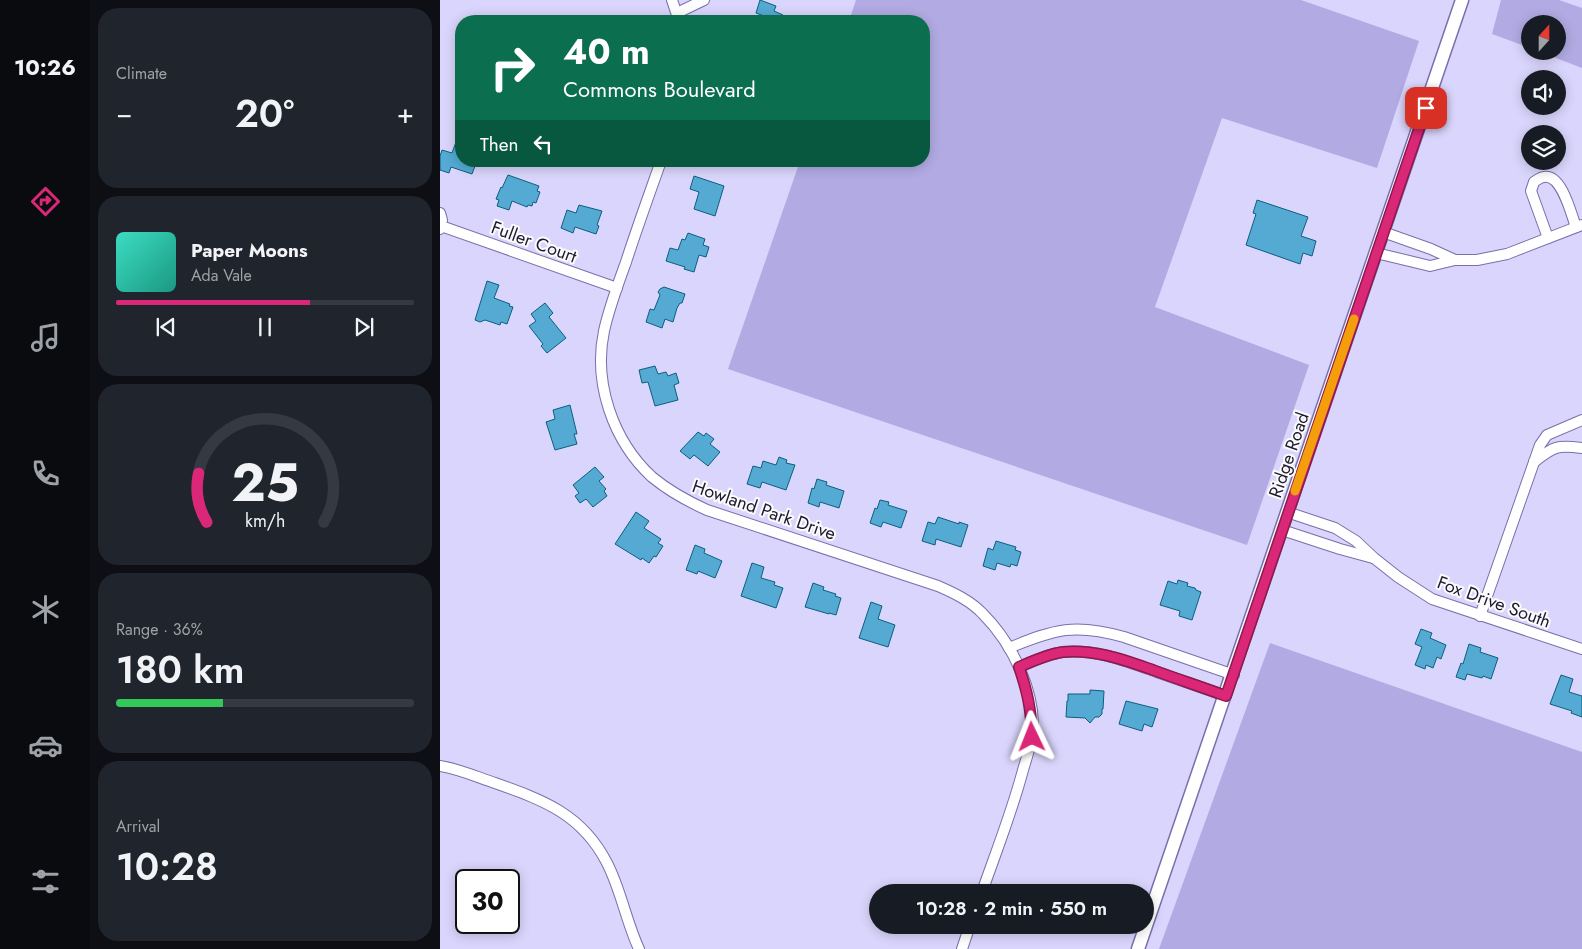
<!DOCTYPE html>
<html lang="en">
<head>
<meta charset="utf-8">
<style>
  body { margin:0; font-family:Jost,sans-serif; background:#20242c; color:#f1f3f6; height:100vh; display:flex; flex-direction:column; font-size:19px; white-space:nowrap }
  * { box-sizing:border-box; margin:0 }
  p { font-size:16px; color:#9ea1a6 }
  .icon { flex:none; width:28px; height:28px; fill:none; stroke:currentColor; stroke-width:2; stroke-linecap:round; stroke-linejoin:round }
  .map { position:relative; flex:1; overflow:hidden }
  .details { display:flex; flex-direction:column; gap:8px; padding:8px; background:#0d0f14; width:350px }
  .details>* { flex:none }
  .top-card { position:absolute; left:15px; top:15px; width:475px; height:152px; border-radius:20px; box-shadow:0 2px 12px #0003; background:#0b6e4f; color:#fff; overflow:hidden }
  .needle { width:32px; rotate:21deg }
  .fabs { position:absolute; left:1081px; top:15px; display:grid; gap:10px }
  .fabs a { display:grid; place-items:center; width:45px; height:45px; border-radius:50%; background:#171b24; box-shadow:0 2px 12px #0003; font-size:25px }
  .speed { position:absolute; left:15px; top:869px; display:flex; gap:10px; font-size:25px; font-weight:700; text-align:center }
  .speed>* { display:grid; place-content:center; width:65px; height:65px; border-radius:50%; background:#171b24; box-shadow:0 2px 12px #0003; line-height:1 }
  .speed .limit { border:2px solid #111; border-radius:8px; background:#fff; color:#111 }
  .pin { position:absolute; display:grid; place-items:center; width:42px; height:42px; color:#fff; margin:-21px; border-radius:10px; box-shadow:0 2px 8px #0006 }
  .me { position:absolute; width:55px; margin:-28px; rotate:358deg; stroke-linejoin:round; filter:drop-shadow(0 0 4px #0008) }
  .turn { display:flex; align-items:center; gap:18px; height:105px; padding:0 25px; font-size:22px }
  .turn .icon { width:65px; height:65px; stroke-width:2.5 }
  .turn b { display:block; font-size:35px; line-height:42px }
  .then { display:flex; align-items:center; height:48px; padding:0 25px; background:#0003; gap:10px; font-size:19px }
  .big { font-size:38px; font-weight:600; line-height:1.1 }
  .details .tile { flex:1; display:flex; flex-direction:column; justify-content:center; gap:8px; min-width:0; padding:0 18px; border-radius:20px; background:#20242c }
  .details .dial { align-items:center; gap:0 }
  .dial svg { height:130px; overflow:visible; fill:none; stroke:#363941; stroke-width:7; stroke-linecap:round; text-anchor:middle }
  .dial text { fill:#f1f3f6; stroke:none }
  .song { display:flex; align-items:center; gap:15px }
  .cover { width:60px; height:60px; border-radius:8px; background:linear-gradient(135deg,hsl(170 70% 55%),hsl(170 70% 35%)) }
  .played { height:5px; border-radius:2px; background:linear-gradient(90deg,#db2777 65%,#363941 65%) }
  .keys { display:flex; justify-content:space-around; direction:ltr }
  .heat { display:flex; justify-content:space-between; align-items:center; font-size:28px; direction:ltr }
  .charge { height:8px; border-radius:4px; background:linear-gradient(90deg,#34c759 36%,#363941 0) }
  .trip { position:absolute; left:429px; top:884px; width:285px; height:50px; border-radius:25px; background:#171b24; box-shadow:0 2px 12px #0003; font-weight:600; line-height:50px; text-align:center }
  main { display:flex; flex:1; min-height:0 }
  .tabs { display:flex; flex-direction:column; width:90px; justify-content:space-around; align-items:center; background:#090b0e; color:#9ea1a6 }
  .tabs .icon { width:35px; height:35px }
  .tabs .selected { color:#db2777 }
  .tabs b { font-size:22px; color:#f1f3f6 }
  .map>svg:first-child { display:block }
</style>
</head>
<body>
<main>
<nav class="tabs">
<b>10:26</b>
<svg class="icon selected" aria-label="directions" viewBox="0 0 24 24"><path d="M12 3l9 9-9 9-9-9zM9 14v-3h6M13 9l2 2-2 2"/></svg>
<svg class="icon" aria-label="music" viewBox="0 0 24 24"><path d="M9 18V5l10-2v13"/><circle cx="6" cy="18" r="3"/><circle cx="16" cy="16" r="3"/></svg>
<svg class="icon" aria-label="phone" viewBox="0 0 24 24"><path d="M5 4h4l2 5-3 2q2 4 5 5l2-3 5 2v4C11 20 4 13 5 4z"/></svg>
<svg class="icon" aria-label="climate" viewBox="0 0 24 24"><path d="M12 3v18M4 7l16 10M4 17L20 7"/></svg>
<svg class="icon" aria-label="car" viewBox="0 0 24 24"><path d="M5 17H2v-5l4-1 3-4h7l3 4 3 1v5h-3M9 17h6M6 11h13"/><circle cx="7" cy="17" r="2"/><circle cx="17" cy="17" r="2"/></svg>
<svg class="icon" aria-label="filters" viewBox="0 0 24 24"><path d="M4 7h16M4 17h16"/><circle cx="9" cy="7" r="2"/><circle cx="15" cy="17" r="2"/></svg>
</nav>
<section class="details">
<div class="tile"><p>Climate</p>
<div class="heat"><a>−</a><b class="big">20°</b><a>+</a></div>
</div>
<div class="tile">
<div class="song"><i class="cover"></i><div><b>Paper Moons</b><p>Ada Vale</p></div></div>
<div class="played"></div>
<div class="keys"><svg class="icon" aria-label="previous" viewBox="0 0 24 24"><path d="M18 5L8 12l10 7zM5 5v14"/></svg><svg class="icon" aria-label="pause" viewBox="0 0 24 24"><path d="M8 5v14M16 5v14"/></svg><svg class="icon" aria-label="next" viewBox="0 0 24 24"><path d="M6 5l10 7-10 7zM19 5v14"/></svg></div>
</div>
<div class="tile dial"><svg viewBox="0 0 100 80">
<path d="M14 69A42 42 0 1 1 86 69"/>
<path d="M14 69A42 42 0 0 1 9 39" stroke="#db2777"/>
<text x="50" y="56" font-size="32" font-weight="700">25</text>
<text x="50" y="72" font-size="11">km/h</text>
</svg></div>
<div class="tile"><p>Range · 36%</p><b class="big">180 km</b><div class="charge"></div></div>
<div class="tile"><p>Arrival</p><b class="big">10:28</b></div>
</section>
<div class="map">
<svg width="1142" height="949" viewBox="0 0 1142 949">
  <rect width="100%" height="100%" fill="#dad5fc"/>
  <!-- green -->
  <g fill="#b2abe3">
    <path d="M416,0h445l118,41 -42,127 -155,-50 -67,189 154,58 -62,180 -519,-176 72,-208h124v-140h-75z"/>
    <path d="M1061,0h58l23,8v60l-44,-17h20v-27h-28v24l-38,-14z"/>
    <path d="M830,643l312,109v197h-423z"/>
  </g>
  <!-- building -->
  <g fill="#54aad3" stroke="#0c5f7f">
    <path d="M320,0l16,6 -2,5 9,4 -2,6h-19l2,-5 -8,-3z"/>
    <path d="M20,131h1v30h13l-1,4 2,1 -3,8 -21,-7 -2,6 -9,-3v-14l2,-6 10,3z"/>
    <path d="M68,175l31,11 -2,5 3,1 -4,11 -3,-1 -1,4 -4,-1 -1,2 -15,-6 -3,9 -12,-4 2,-6 -3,-1 5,-12 1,1z"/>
    <path d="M254,176l30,10 -9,30 -21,-7 5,-17 -9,-3z"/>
    <path d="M817,200l51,17 -7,19 15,5 -4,15 -9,-3 -3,11 -54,-19 10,-31 -3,-1z"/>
    <path d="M139,205l23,6 -5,14 2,1 -3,8 -21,-7 -2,6 -12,-5 6,-18 9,3z"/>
    <path d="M248,233l17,6 -2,6 6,2 -3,10 -7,-2 -5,17 -10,-3 1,-2 -19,-6 4,-13 8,2 4,-11 3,1z"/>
    <path d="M47,281l12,4 -5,13 16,6 -1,2 4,1 -6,17 -6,-2 -1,3 -15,-5 -5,2 -5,-2z"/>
    <path d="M224,287l21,7 -3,9h-2l-3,5 -4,14 -8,-3 -3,9 -16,-6 4,-13 4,1 6,-15 -2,-3 2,-3z"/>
    <path d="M105,303l8,10 -4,4 17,21 -19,15 -6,-7 2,-2 -14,-18 7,-5 -5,-7z"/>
    <path d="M215,366l3,8 8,-2 2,4 8,-3 3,10 -5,2 4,15 -23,6 -7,-24 -6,1 -3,-13z"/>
    <path d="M130,405l7,29h-3l3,10 -22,6 -9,-28 9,-3 -2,-9z"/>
    <path d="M258,432l6,4 2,-3 8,6 -4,5 10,8 -12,14 -14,-11 -4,4 -10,-8z"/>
    <path d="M339,457l8,3 -1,3 9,2 -9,25 -24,-8 -2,6 -13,-4 6,-18 8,2 2,-7 13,4z"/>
    <path d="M155,467l9,10 -5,4 7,8 -2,2 3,5 -14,11 -7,-8 -6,4 -5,-7 4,-3 -6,-8z"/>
    <path d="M377,479l10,3 -1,3 18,6 -5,17 -19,-6 -1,5 -11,-4 4,-15 2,1z"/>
    <path d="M440,500l9,2 -1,3 19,6 -6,17 -18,-6 -2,5 -11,-4 5,-15 2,1z"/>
    <path d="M196,512l13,9 -5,7 17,11 -3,4 5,3 -7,11 -2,-1 -5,7 -7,-5 -1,2 -26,-16z"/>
    <path d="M498,517l21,7v-2l9,3 -7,22 -25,-8 -1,6 -13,-4 6,-19 7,2z"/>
    <path d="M556,541l20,6 -1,3 6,2 -4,14 -6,-2 -1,3 -13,-4 -2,7 -12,-4 5,-18 5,2z"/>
    <path d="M255,545l10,4 -1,4 18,8 -7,17 -17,-7 -1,3 -11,-4z"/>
    <path d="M312,563l12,4 -3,11 14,4 -1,3 9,3 -7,20 -35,-12z"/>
    <path d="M738,580l10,3 -1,3 8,2 1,2 5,2 -9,28 -13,-4 1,-5 -20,-6 8,-24 9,3z"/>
    <path d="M373,583l11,4 -1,3 13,4 -1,2 6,2 -5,17 -7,-2v1l-24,-7z"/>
    <path d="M431,602l11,4 -4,13 17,6 -7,22 -29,-9z"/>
    <path d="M981,629l11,4 -2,5 16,7 -5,14 -4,-2 -4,11 -7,-3 -1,4 -10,-4 7,-18 -7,-3z"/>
    <path d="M1029,644l12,4 -1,4 18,6 -7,21 -8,-3 -1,2 -15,-4 -2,6 -9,-3 5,-14 2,1z"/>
    <path d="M1121,675l12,4 -4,13 13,4v21l-11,-4 1,-2 -22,-7z"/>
    <path d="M650,690l14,1 -1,18h-1v5l-3,3h-4l-5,6 -5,-5 -19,-1 1,-16h1v-7h22z"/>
    <path d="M686,701l32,8 -6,18 -8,-3 -2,7 -23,-7z"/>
  </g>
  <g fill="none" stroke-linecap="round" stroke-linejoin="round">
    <!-- minor casing -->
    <g stroke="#796fa9" stroke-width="12">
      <g id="minor">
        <path d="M232,0l7,21"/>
        <path d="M237,13l27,-13"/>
        <path d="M221,161c-12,34 -24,67 -35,101 -8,22 -17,46 -22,69 -11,52 9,110 48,146 17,14 35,24 55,33l231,76c16,7 33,15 45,28 29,29 55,81 49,123 -2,11 -6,23 -9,33 -11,42 -27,82 -41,122"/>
        <path d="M0,213l2,7 -2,9"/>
        <path d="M1,226l176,62"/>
        <path d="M943,232l48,17 24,11"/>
        <path d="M1108,238l-17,-47 3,-9c3,-2 7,-5 10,-5 18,-3 27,37 32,50"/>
        <path d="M936,253l54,13 25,-6h22l30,-6 75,-29"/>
        <path d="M1094,462c20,-16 23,-17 48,-14"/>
        <path d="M847,512l48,16 21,13 18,17 24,19 34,22 150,50"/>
        <path d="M842,530l58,19 33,9"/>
        <path d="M1040,616l60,-171 7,-10 35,-15"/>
        <path d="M569,648c46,-19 66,-25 115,-11l110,38"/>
        <path d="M579,667c14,-6 29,-13 44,-15 33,-3 63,9 94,20 23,8 46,16 69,24"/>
        <path d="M0,766c19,3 37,11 55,17 48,17 87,31 112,80 14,27 19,58 32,86"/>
        <path d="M522,949l8,-24"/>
      </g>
    </g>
    <!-- tertiary casing -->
    <g stroke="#796fa9" stroke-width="15">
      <path id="tertiary" d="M698,949c110,-316 217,-633 324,-949"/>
    </g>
    <!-- minor -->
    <use href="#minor" stroke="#fff" stroke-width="10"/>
    <!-- tertiary -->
    <use href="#tertiary" stroke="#fff" stroke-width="12"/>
  </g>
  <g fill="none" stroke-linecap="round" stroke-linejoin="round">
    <!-- route casing -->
    <g stroke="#8e194d" stroke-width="12">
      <path id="route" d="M592,737c-1,-28 -4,-43 -13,-70 14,-6 29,-13 44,-15 32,-3 61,8 90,18 24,9 49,17 73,26l200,-588"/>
    </g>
    <!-- route -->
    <use href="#route" stroke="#db2777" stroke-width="9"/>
    <!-- slow -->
    <path stroke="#f59e0b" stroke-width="9" d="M855,491l59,-172"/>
  </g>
  <g text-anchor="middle" stroke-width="4" stroke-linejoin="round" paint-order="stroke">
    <!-- street labels -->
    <g font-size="18" fill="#1c182f" stroke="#fbfbfb">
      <text transform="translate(94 242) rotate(20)" y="6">Fuller Court</text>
      <text transform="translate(849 455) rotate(-71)" y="6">Ridge Road</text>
      <text transform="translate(324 510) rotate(19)" y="6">Howland Park Drive</text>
      <text transform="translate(1054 602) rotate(20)" y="6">Fox Drive South</text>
    </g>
  </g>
</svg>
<div class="fabs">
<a><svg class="needle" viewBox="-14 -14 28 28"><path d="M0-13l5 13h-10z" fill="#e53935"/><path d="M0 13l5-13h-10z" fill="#9ea1a6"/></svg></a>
<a><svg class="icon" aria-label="sound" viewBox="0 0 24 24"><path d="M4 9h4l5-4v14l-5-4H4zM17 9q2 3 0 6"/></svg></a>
<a><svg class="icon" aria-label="layers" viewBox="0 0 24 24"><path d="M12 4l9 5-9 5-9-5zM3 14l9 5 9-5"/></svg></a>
</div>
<div class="speed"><div class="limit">30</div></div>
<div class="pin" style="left:986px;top:108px;background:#d93025"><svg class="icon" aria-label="arrive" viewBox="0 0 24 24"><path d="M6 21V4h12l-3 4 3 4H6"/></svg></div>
<svg class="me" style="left:592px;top:737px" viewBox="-20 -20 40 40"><path d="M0-17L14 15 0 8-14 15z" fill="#db2777" stroke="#fff" stroke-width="4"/></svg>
<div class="trip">10:28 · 2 min · 550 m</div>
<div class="top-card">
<div class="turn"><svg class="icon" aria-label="right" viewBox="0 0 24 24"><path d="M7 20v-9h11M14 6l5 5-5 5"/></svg><div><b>40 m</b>Commons Boulevard</div></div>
<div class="then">Then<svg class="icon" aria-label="left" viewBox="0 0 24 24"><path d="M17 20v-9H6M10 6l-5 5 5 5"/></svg></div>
</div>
</div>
</main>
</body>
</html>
